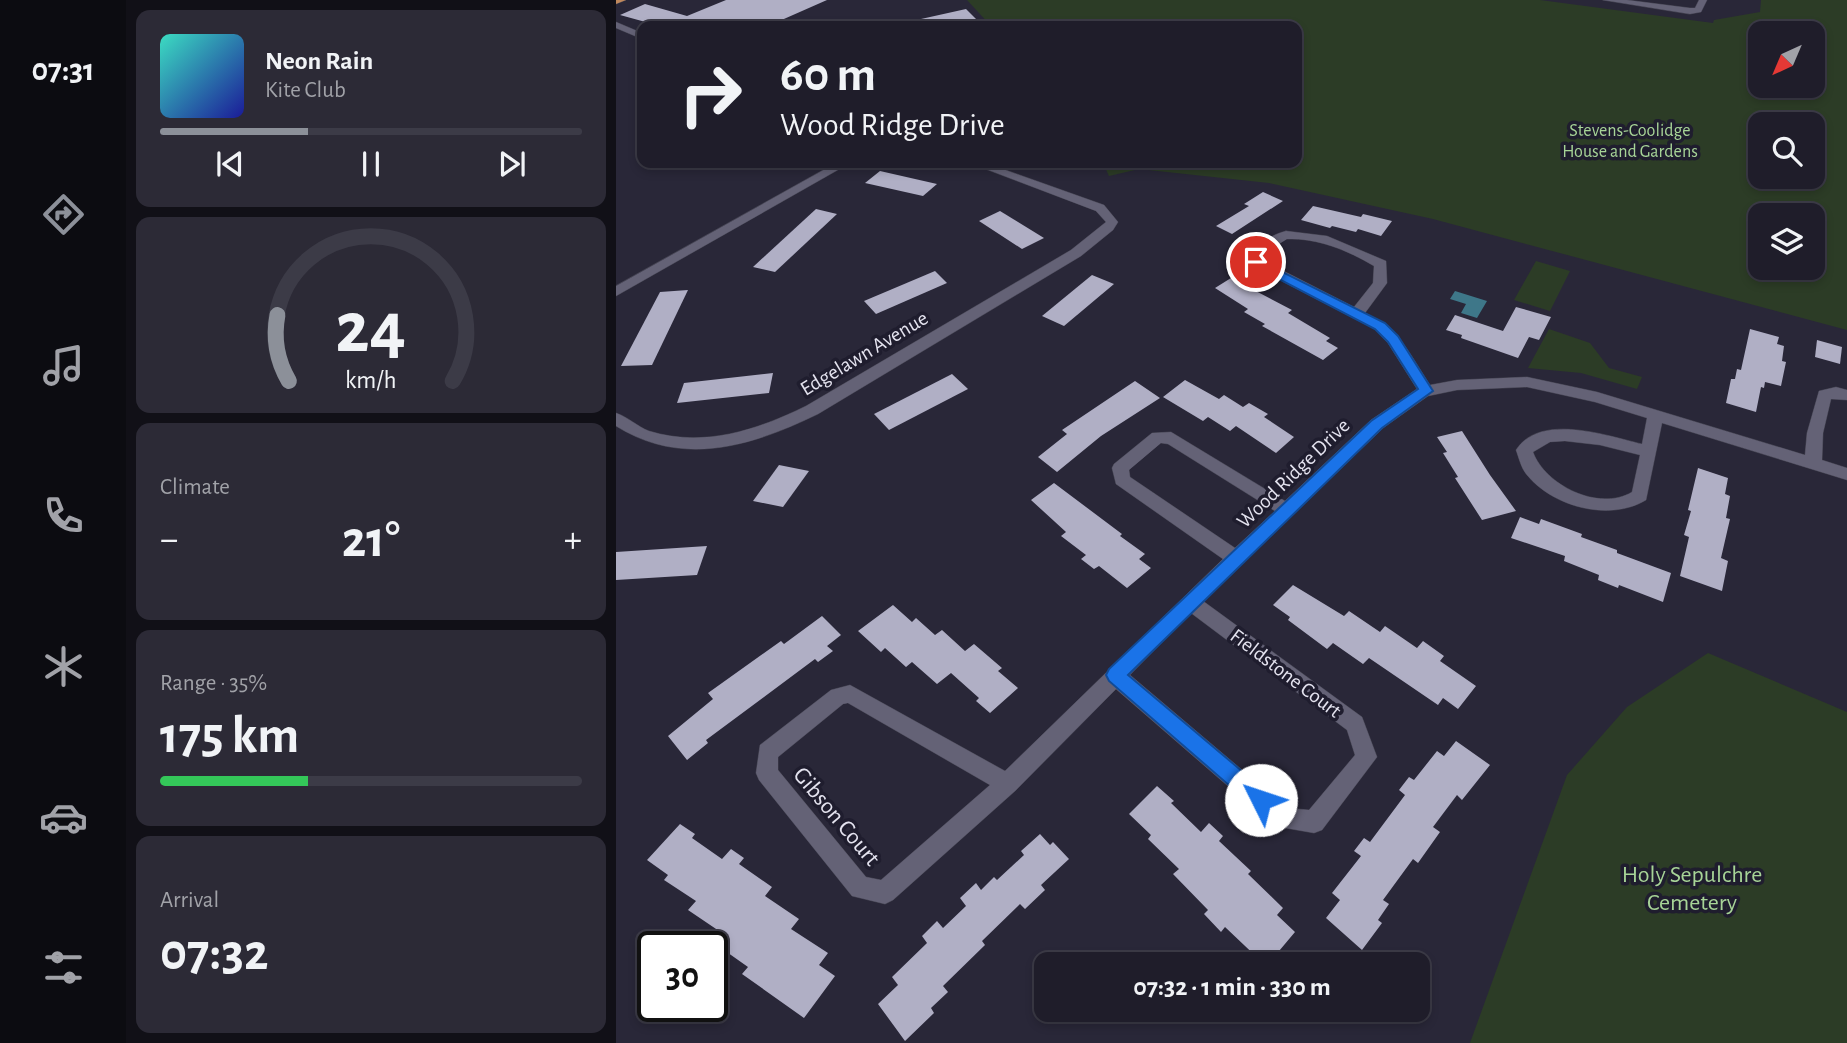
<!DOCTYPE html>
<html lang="en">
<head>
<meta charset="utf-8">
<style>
  body { margin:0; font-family:"Alegreya Sans",sans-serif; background:#2c2a36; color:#f1f3f6; height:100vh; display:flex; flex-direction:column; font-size:26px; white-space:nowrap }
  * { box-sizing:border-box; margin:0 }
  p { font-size:23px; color:#a1a2a8 }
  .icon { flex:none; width:38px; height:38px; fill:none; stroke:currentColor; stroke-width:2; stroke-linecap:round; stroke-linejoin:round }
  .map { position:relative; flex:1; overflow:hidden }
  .sheet { display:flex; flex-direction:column; gap:10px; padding:10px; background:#111017; width:490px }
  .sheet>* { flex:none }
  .top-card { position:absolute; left:21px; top:21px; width:665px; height:147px; border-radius:14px; box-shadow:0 4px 10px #0003,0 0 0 2px #3c3b47; background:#1f1d2a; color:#f1f3f6; overflow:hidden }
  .needle { width:46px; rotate:224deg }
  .fabs { position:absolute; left:1132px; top:21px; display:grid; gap:14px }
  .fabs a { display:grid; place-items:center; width:77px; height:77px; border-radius:14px; background:#1f1d2a; box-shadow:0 4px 10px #0003,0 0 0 2px #3c3b47; font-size:35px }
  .speed { position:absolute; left:21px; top:931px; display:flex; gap:14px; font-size:35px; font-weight:700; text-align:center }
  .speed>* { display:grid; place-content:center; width:91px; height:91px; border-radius:50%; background:#1f1d2a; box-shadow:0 4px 10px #0003,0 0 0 2px #3c3b47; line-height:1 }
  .speed .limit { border:4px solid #111; border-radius:10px; background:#fff; color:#111 }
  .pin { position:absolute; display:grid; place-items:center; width:60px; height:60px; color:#fff; margin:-30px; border:4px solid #fff; border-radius:50%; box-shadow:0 2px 7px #0007 }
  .me { position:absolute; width:77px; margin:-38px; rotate:311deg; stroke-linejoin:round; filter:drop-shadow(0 0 5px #0008) }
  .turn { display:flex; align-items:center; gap:24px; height:147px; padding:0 28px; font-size:32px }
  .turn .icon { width:91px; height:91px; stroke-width:2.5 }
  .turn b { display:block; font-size:49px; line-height:60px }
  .big { font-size:52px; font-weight:700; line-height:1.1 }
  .sheet .widget { flex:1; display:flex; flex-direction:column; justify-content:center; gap:10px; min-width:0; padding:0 24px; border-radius:14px; background:#2c2a36 }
  .sheet .dial { align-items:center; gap:0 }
  .dial svg { height:182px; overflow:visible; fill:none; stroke:#3c3b47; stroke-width:7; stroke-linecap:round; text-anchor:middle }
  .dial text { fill:#f1f3f6; stroke:none }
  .song { display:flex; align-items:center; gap:21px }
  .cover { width:84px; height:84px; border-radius:10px; background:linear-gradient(135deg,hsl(170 70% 55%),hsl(240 70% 35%)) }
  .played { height:7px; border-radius:4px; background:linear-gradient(90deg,#8c9099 35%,#3c3b47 35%) }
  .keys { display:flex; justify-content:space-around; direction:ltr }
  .heat { display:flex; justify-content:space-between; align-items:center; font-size:38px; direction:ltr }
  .charge { height:10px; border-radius:5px; background:linear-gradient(90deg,#34c759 35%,#3c3b47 0) }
  .trip { position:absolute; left:418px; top:952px; width:396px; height:70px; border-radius:14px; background:#1f1d2a; box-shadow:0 4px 10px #0003,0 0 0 2px #3c3b47; font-weight:700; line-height:70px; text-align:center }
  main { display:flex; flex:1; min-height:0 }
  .tabs { display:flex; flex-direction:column; width:126px; justify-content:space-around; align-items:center; background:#0c0c11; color:#a1a2a8 }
  .tabs .icon { width:49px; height:49px }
  .tabs .active { color:#8c9099 }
  .tabs b { font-size:32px; color:#f1f3f6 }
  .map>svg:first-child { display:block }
</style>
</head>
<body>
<main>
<nav class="tabs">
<b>07:31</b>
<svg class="icon active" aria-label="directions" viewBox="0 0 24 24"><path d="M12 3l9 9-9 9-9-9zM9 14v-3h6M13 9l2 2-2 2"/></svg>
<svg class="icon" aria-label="music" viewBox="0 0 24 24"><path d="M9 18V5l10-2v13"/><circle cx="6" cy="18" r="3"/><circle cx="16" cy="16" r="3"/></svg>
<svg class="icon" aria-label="phone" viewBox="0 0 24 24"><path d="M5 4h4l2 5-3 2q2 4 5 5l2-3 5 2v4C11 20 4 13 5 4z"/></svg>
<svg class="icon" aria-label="climate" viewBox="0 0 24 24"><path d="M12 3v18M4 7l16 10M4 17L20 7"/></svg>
<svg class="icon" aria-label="car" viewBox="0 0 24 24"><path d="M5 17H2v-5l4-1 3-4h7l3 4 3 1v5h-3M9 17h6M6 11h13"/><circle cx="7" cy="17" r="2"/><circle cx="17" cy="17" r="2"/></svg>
<svg class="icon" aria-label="filters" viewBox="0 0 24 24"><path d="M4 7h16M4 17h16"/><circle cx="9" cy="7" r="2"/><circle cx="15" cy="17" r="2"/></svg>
</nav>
<section class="sheet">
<div class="widget">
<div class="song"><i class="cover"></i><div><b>Neon Rain</b><p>Kite Club</p></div></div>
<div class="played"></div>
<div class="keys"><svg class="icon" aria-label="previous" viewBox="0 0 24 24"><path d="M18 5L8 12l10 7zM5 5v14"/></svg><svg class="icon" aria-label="pause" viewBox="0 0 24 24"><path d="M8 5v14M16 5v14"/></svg><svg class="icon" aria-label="next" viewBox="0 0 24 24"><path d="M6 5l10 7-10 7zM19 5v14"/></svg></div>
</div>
<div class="widget dial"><svg viewBox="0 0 100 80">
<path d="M14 69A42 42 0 1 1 86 69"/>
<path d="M14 69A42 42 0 0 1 9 40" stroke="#8c9099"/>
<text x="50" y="56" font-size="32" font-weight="700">24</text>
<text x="50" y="72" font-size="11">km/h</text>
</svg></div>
<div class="widget"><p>Climate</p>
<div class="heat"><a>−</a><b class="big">21°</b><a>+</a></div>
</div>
<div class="widget"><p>Range · 35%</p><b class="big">175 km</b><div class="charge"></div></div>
<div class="widget"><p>Arrival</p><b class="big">07:32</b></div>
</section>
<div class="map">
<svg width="1231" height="1043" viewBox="0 0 1231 1043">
  <rect width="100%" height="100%" fill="#292738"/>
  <!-- green -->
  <g fill="#2c3c26" fill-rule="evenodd">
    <path d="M351,0h573l173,23 1,-3 46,-8 1,-12h86v330l-414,-111 -164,-36 -130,-14 -30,7 -6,-13h194v-137h-306zM1144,33h53v53h-53zM1197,124v53h-53v-53zM1197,215v53h-53v-53z"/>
    <path d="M920,261l34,10 -20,40 -36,-11z"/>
    <path d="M933,329l41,14 19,25 33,9 -5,12 -56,-16 -53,-5z"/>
    <path d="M1092,653l139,59v331h-377l97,-268 60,-68z"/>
  </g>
  <!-- water -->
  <path fill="#3e7789" d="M839,291l32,10 -10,17 -16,-5 5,-9 -16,-5z"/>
  <!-- building -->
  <g fill="#b0afc5">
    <path d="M110,0h101l-59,26h-108l-40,-11 25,-11 42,12z"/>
    <path d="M350,9l17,17h-61l-1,-7z"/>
    <path d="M264,171l57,13 -14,12 -58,-13z"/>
    <path d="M647,192l20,9 -51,33 -16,-8 33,-20 -5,-2z"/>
    <path d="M697,206l48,11 2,-3 29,7 -11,15 -23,-7 -2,3 -24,-6 -2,2 -29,-8z"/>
    <path d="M200,209l21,5 -62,58 -22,-5z"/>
    <path d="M384,211l44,27 -22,11 -43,-28z"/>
    <path d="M319,271l12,12 -71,31 -12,-13z"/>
    <path d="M476,275l22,9 -50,42 -22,-10z"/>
    <path d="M615,278l61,32 -4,3 42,25 -4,3 12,7 -15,12 -61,-34 3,-2 -21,-12 4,-3 -33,-21z"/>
    <path d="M72,290l-36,75 -31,1 39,-74z"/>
    <path d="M900,307l35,10 -12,23 -10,-3 -11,21 -57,-20 1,-3 -16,-5 9,-15 48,16z"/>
    <path d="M1134,329l29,8 -2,7 7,2 -2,15 4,1 -5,24 -16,-4 -1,6 -3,-1 -5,25 -30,-9 5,-24h4l2,-10 4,1z"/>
    <path d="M1201,340l25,7 -2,17 -25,-7z"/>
    <path d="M157,373l-4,20 -92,10 7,-20z"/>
    <path d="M336,374l16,15 -79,41 -15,-16z"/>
    <path d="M569,380l34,19 5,-4 19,12 6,-4 19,11 -4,3 30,20 -18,16 -40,-27 -6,5 -22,-14 -5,4 -40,-24z"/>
    <path d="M519,381l25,17 -59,38 -44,36 -19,-15 29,-23 -5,-4z"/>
    <path d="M846,431l28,44 26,36 -34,9 -27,-42 3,-1 -15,-24 4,-1 -10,-15z"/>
    <path d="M163,465l30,6 -26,36 -30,-6z"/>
    <path d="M1082,468l30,10 -3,16 5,2 -4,22 4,1 -9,39 7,3 -6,30 -42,-15 9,-39 -5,-2 7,-24 -3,-1z"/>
    <path d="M438,483l68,51 -2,2 25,18 -6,5 12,9 -24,20 -28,-22 -5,3 -13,-10 5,-4 -25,-19 5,-4 -35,-32z"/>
    <path d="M904,517l19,7 2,-5 41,15 -1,3 36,13v3l54,20 -8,29 -44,-17 -1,3 -20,-8 1,-5 -35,-14 1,-5 -54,-18z"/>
    <path d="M91,546l-10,29 -81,5v-28z"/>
    <path d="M677,585l51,31 5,-5 31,21 5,-6 32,22 6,-7 21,15 -4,5 36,25 -18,23 -15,-11 -5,7 -69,-47 -6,6 -30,-21 -6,6 -39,-29 2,-3 -17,-12z"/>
    <path d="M277,605l19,17 4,-4 19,17 7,-5 23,21 9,-7 28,24 -4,3 20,17 -28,25 -14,-12 3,-3 -28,-25 -14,11 -25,-22 -6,5 -21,-19 -4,4 -23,-21z"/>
    <path d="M206,616l19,19 -14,11 6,5 -15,11 -3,-3 -51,38 -58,43 2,3 -21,17 -19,-24 45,-37 -5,-6 73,-52 3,3z"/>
    <path d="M840,741l34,24 -28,35 -5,-5 -24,32 7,5 -22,31 -5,-4 -30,41 6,4 -11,16 4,3 -20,27 -36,-32 14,-18 -8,-7 29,-37 -7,-5 10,-13 6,4 35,-47 -6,-5 10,-13 5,3 23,-29 7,5z"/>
    <path d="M541,786l17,15 -3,2 30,29 8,-9 14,13 -4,5 32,30 -3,3 35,34 -6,7 18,17 -27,32h-4l-39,-37 -4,5 -17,-18 4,-4 -35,-36 6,-5 -31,-30 3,-4 -22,-21z"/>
    <path d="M64,824l15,10 -3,4 30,21 9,-10 13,9 -5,6 33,23 -7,9 34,23 -8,10 37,24 -9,12 16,11 -31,42 -62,-44 6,-7 -34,-24 8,-10 -34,-23 8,-9 -32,-21 4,-5 -21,-15z"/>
    <path d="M424,834l10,11 3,-3 16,17 -28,26 4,5 -20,19 -5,-5 -38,37 3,4 -42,41 5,6 -17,16 3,5 -29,28 -27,-37 20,-19 -6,-8 35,-34 -5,-7 15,-15 6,7 23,-22 -6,-8 16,-15 5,7 13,-13 3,3 27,-25 -3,-4z"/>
  </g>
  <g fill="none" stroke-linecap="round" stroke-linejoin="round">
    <!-- minor casing -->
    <g stroke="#444351" stroke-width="1">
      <g id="minor">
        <path d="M987,0h24l63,8h5l4,-8h8l-6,12 -11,2z"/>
        <path d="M0,22l26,11v6l-26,-11z"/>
        <path d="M220,163h14l-234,133v-10z"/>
        <path d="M354,163h16l118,42 14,17 -5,8 -32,26 -263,158c-66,32 -135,54 -202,12v-13c12,4 22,14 33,18 55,17 108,-1 157,-25l265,-156 35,-28 -10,-11z"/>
        <path d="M670,231l41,5 59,25 1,22 -22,30c35,17 44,40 65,72l27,-5 70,-3 70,15 208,63 2,-22 12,-42 17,-4 11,3v10l-16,-1 -8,34 -1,27 25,8v12l-185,-57 -16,77c-36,22 -93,7 -119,-25 -6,-7 -8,-17 -11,-25 24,-38 92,-14 126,-6l5,-26 -52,-16 -68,-15 -70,3 -29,6 -45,32 -180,173 159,116 15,40 -55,73 -8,3 -40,-7 -158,-137 -101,102 -122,109 -8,4 -33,-8 -93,-116 -3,-7 4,-28 71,-55 19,-5 155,86 218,-212 -107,-75 -4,-16 2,-4 38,-31 19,-1 114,69 86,-81 46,-31 -29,-46 -13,-14 -124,-64 -3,-7c10,-14 22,-23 38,-27zM671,239c31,-1 60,11 87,27l-1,17 -19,24 -92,-47 7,-10zM949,441l35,4 40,10 -8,37c-33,20 -87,-7 -99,-40l17,-10zM545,443l7,1 107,67 -40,37 -105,-71 -1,-7zM575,613l156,117 8,25 -46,55 -22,-2 -157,-133zM232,703l142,82 -109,95 -15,-3 -88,-107v-13l65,-53z"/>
      </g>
    </g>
    <!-- primary casing -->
    <g stroke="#444351" stroke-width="1">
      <path id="primary" d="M0,0h10l-10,4z"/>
    </g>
    <!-- minor -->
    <use href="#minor" fill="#646276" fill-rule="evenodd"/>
    <!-- primary -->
    <use href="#primary" fill="#c1895d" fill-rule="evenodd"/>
  </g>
  <!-- route -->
  <path fill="#1a73e8" stroke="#114b97" stroke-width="2" d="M640,259l129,64 13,13 35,55 -51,37 -254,247 140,118 3,7 -3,7 -7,3 -7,-3 -145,-126 -3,-6 3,-6 262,-248 47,-32 -30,-47 -13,-13 -123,-64 -2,-3z"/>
  <g text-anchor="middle" stroke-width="7" stroke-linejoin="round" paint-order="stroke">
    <!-- far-park labels -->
    <g font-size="18" fill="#a7d497" stroke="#1f1d2e">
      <text x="1014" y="136">Stevens-Coolidge<tspan x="1014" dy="21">House and Gardens</tspan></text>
    </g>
    <!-- street labels -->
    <g font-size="21" fill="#e4e3ef" stroke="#1f1d2e">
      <text transform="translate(248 353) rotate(-31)" y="7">Edgelawn Avenue</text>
      <text transform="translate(677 473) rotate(-44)" y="7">Wood Ridge Drive</text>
      <text transform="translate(670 673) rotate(37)" y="7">Fieldstone Court</text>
    </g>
    <!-- near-street labels -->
    <g font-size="24" fill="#e4e3ef" stroke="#1f1d2e">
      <text transform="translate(221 816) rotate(50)" y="8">Gibson Court</text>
    </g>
    <!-- near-park labels -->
    <g font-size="24" fill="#a7d497" stroke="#1f1d2e">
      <text x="1076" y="882">Holy Sepulchre<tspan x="1076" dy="28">Cemetery</tspan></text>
    </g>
  </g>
</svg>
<div class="fabs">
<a><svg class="needle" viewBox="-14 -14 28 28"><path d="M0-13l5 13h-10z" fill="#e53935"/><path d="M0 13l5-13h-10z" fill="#a1a2a8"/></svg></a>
<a><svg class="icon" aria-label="search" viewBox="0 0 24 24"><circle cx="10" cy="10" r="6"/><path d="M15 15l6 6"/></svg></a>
<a><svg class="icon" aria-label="layers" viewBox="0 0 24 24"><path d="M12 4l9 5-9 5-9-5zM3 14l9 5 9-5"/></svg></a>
</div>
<div class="speed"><div class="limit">30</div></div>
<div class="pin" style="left:640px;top:262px;background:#d93025"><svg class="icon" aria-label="arrive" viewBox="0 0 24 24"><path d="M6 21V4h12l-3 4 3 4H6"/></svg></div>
<svg class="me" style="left:645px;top:800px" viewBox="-20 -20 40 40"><circle r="19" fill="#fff"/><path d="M0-13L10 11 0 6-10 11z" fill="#1a73e8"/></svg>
<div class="trip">07:32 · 1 min · 330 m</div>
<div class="top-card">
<div class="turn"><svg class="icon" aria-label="right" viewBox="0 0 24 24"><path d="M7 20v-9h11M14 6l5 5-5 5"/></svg><div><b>60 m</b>Wood Ridge Drive</div></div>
</div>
</div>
</main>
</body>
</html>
